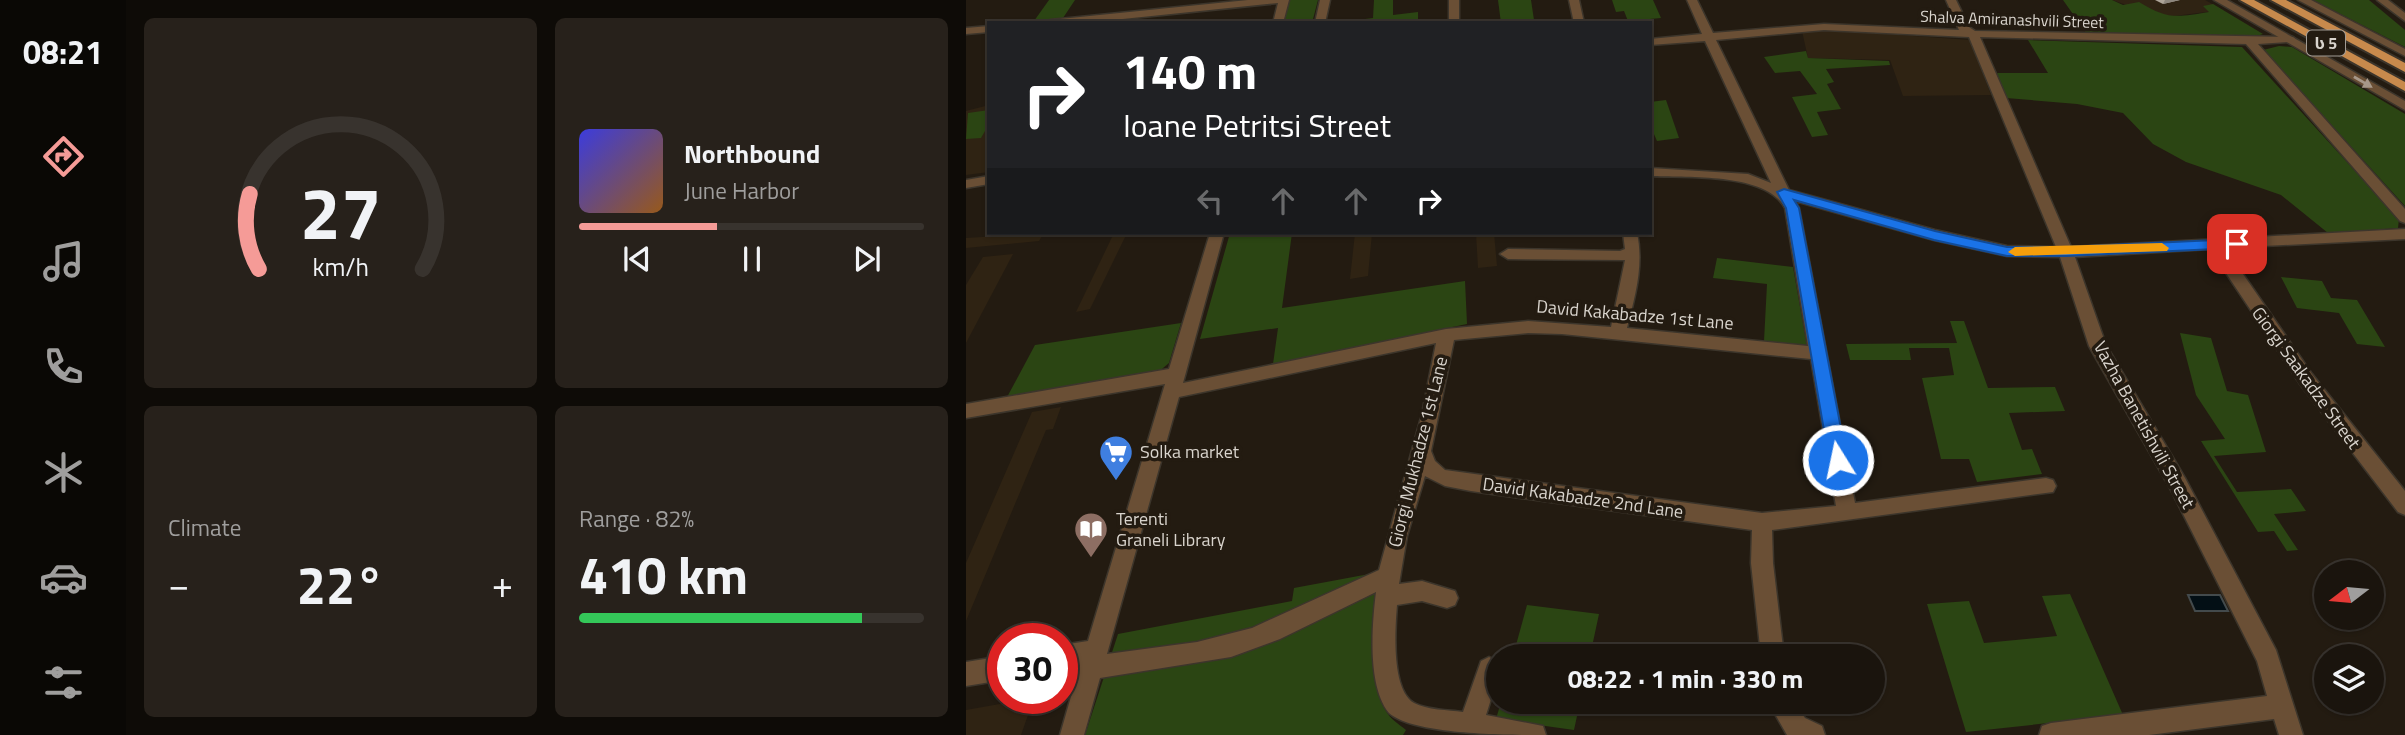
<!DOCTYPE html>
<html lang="en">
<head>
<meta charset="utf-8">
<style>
  body { margin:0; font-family:"Titillium Web","Noto Sans Georgian",sans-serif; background:#27211b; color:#f1f3f6; height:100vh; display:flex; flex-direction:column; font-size:26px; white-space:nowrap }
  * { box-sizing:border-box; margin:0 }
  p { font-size:23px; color:#9f9e9d }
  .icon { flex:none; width:38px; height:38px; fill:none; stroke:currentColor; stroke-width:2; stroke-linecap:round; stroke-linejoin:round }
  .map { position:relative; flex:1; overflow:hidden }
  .drawer { display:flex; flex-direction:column; gap:18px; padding:18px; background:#0e0b07; width:840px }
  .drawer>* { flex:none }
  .guide { position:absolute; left:21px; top:21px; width:665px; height:214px; border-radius:0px; box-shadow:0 2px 5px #0004,0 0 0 2px #38332e; background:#202124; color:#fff; overflow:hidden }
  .needle { width:46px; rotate:254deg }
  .tools { position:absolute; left:1348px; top:560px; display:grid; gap:14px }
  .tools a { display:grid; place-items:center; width:70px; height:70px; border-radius:50%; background:#1a140d; box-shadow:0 2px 5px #0004,0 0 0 2px #38332e; font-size:35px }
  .speed { position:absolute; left:21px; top:623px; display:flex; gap:14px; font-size:35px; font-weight:700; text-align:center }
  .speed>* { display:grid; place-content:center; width:91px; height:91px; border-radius:50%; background:#1a140d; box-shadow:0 2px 5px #0004,0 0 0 2px #38332e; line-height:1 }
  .speed .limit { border:10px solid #d22; background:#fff; color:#111 }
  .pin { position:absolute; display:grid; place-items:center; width:60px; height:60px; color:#fff; margin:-30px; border-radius:14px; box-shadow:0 4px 10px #0006 }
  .me { position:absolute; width:77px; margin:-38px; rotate:350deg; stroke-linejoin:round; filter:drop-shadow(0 0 5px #0008) }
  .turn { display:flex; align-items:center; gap:24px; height:147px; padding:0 21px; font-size:32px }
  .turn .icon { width:91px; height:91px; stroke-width:2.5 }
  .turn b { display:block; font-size:49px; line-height:60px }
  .lanes { display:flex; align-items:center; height:66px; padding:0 21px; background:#0003; justify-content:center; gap:35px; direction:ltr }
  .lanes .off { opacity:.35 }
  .big { font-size:52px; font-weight:700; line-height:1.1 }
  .drawer .widget { flex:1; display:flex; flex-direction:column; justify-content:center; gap:10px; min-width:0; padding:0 24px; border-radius:10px; background:#27211b }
  .drawer .dial { align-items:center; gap:0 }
  .dial svg { height:182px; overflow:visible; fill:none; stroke:#38332e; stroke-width:7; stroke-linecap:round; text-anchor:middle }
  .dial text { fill:#f1f3f6; stroke:none }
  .song { display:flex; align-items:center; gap:21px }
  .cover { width:84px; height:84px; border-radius:10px; background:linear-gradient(135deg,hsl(240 70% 55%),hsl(30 70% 35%)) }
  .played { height:7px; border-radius:4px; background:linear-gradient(90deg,#f59b97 40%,#38332e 40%) }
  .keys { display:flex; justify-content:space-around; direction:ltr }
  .heat { display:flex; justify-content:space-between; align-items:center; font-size:38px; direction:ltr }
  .charge { height:10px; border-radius:5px; background:linear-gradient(90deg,#34c759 82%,#38332e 0) }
  .drawer .tiles { flex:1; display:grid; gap:18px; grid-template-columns:repeat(2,1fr) }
  .trip { position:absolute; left:520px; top:644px; width:399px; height:70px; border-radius:35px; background:#1a140d; box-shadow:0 2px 5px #0004,0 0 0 2px #38332e; font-weight:700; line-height:70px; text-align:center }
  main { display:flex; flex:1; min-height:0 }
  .tab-bar { display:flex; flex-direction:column; width:126px; justify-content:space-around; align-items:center; background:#0a0805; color:#9f9e9d }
  .tab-bar .icon { width:49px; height:49px }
  .tab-bar .current { color:#f59b97 }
  .tab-bar b { font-size:32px; color:#f1f3f6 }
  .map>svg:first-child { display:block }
</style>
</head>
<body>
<main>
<nav class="tab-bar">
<b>08:21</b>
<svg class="icon current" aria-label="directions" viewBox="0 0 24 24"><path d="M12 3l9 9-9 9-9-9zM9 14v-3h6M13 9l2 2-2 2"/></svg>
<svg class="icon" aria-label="music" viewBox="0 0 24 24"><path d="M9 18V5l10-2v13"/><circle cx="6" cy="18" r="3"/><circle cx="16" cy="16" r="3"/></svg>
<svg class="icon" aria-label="phone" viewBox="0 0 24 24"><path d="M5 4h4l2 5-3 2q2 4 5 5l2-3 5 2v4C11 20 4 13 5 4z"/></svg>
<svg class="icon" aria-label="climate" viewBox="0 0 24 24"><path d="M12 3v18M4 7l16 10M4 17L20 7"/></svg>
<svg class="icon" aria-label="car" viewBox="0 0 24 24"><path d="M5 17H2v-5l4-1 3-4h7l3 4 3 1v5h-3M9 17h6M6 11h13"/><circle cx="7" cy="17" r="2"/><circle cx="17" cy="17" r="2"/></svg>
<svg class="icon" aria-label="filters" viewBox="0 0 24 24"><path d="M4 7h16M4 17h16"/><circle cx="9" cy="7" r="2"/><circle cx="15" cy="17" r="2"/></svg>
</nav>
<section class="drawer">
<div class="tiles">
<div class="widget dial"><svg viewBox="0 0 100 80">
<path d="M14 69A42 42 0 1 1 86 69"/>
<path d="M14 69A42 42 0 0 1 10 36" stroke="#f59b97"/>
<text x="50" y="56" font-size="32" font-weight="700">27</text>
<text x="50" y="72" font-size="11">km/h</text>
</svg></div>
<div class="widget">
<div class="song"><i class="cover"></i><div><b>Northbound</b><p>June Harbor</p></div></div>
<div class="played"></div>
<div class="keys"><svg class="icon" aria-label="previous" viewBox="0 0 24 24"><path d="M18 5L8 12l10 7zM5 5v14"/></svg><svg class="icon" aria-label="pause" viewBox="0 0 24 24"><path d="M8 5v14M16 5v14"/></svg><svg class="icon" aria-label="next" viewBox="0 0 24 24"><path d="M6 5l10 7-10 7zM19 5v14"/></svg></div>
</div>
<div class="widget"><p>Climate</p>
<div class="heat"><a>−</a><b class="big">22°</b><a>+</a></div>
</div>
<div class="widget"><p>Range · 82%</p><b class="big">410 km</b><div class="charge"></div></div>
</div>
</section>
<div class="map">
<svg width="1439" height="735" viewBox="0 0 1439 735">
  <rect width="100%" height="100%" fill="#231b11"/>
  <!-- built -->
  <g fill="#2f2313">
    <path d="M1146,0h93l18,10 -49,6 -19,-1z"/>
    <path d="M863,30l141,10 21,55 -88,1 -13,-36 -82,-2 -6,-27z"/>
    <path d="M23,105v67l-23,3v-64z"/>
    <path d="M78,233l-5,8 -73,7v-10z"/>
    <path d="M148,233h13l-37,76 -14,3z"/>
    <path d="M389,233h17l-4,43 -18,3z"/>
    <path d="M510,233h18l3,33 -19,2z"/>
    <path d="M47,254l-47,89v-58l17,-28z"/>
    <path d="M95,407l-8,22 -7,1 -80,191v-58l66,-151z"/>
    <path d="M68,698l-13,37h-55v-25z"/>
  </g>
  <!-- green -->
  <g fill="#2b4513">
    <path d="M83,0h26l-12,18 -29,3z"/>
    <path d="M323,0h29l-6,23h-29z"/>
    <path d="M408,0h19v15l25,-3v10l-53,1v-4l8,-1z"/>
    <path d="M532,0h33l3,20 -33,3z"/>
    <path d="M646,0h41l8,18 -33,3 -4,-10 -8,1z"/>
    <path d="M1097,0h49l11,5 16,-3c29,18 38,15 70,10l-6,-6 10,-2 50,30 -9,3 -167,-3z"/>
    <path d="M1347,0h56l36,30v17z"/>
    <path d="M1062,40l214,7 157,172 -1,9 -70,5 -47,-38 -95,-33 -33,-18 -30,-31 -46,-9 -71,-6 -9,-25h51z"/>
    <path d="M1313,46l13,1 113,67v92l-142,-156z"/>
    <path d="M840,51l2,7 81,3 1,4 -64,4 8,13 -7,2 14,25 -24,3 11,23 -16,2 -20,-40 25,-3 -17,-23 -25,2 -11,-16z"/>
    <path d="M700,100l13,38 -22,3 -7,-16v-23z"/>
    <path d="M23,110v14l-8,14 -15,1 2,-26z"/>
    <path d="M264,233h62l-10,75 183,-27 2,43 -194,40 5,-36 -78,11z"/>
    <path d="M751,258l76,9 14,79 -43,-5 3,-57 -54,-6z"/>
    <path d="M1315,277l41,4 9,17 26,2 28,47 -28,-3 -18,-31 -42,-5z"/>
    <path d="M984,321h14l24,67 67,-1 10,24 -56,2 13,37 10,-1 10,25 -65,8 -8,-23h-28l-19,-81 32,-3 -5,-27h-40l2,12h-61l-4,-16 111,-1z"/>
    <path d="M215,323l-12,40 -13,11 -150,25 29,-54z"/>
    <path d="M1214,333l31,5 16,53 21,4 18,57 -52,4 23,36 54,-3 15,22 -32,3 24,36 -11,1 -13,-20 -16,1 -57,-91 24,-2 -29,-44z"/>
    <path d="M414,572c-7,38 -14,105 6,139 4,8 13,13 20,19l-3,5h-318l33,-101 174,-33 2,-13z"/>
    <path d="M1104,594l53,121 -157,17 -39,-128 42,-3 15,42 73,-7 -15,-40z"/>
    <path d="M561,605l72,9 -9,42h-77z"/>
    <path d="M535,702h79l-6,28 -78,-11z"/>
  </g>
  <!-- water -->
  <path fill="#030f15" stroke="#434a4c" stroke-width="2" d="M1222,595h32l8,16h-33z"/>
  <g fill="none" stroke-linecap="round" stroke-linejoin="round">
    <!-- minor casing -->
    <g stroke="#3c352b" stroke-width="3">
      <g id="minor">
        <path d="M282,0h41l-6,23h-10l5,-20 -194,20h-39l5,-3z"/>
        <path d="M354,0h10l-5,23h-10z"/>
        <rect x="483" y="0" width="10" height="23"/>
        <path d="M603,0h10l5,23h-10z"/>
        <path d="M721,0h10l16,33 111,-9 135,6 -13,-30h10l13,27 6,4 318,6 2,2 -6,3 -31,2 147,165v14l-5,-2 -154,-177 -266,-7 91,210 334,-18v10l-180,9 87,126 93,117v24l-7,-3 -98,-128 -90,-135 -135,8 31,88 79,133 91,172 27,85h-24l-5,-16 -125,16h-110l3,-9 9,-3 216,-27 -10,-35 -86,-171 -82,-144 -29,-89 -53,-1 -73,-16 -139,-39 4,7 56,295 191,-25 7,2 3,6 -3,6 -281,38 1,33 11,93h-23l-10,-93 1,-33 -281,-39 -26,-5 -20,-10 -18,60 -8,48 23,-3 33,10 3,7 -3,7 -8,3 -25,-7 -25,4c-2,24 -6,85 17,98 13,7 34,7 49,9l18,-51 8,-4 8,4 1,16 -12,38 57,11 3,9c-37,0 -132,0 -157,-22 -22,-27 -17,-88 -13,-121l-96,47 -49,18 -131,21 -16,57h-24l20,-70 -18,4v-24l26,-4 77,-257 -199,34v-14l203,-35 41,-136h14l-41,150 263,-54 82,-8 83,6 14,-67 -117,-1 -8,-5 8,-5 112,2 5,-2 -2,-16h14c7,33 -2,63 -10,95l181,18 -23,-138c-19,-36 -98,-30 -135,-32v-8l98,6 23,9 -66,-142 -55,4v-6l52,-5zM858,30l145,7 87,210 -49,-1 -72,-16 -146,-40 -73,-150zM562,333l34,1 249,25 25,147 -74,7 -317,-43 -10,-9 -4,-10 23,-111zM470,343l-14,71 -43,156 -127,58 -55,14 -90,12 72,-257z"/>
        <path d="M23,26v6l-23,2v-6z"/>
        <path d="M23,176v8l-23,4v-8z"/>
        <path d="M37,656v24l-37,6v-24z"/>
        <path d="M802,702h26l11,16 17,8 3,9h-38z"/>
      </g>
    </g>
    <!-- tertiary casing -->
    <g stroke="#3c352b" stroke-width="3">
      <g id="tertiary">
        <path d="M1248,0h13l178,101v9z"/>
        <path d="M1332,0h13l94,49v7z"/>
        <path d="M1411,0h11l17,13v8z"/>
      </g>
    </g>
    <!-- trunk casing -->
    <g stroke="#3c352b" stroke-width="4">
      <g id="trunk">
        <path d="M1274,0h14l151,82v9z"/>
        <path d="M1305,0h15l119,63v9z"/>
      </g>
    </g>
    <!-- minor -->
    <use href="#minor" fill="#6a4f35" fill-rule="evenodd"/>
    <!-- tertiary -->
    <use href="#tertiary" fill="#6a4f35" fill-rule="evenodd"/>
    <!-- trunk -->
    <use href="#trunk" fill="#c88a4c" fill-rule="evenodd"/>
  </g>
  <!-- wall -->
  <path fill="#aea599" d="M1189,0h25l-17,4z"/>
  <!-- shaded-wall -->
  <path fill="#8d867d" d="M1199,0h15l-17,4z"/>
  <!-- one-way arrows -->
  <defs><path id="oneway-solid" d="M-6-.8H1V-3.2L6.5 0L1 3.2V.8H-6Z" transform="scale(1.75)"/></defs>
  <use fill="#a79889" href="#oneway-solid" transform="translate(1397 82) rotate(30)"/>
  <!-- route -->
  <path fill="#1a73e8" stroke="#114b97" stroke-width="2" d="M818,189l151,42 72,16h59l171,-8 7,5 -7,4 -171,8h-59l-73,-16 -140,-40 5,8 48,252 -3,5 -6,2 -6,-2 -3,-5 -43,-252 -9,-16z"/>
  <!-- slow -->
  <path fill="#f59e0b" d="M1196,243l7,5 -2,3 -152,5 -7,-4 7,-5z"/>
  <!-- icons -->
  <defs>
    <g id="supermarket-pin" transform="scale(1.75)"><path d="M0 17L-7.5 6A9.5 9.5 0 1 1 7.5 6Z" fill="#3f7fe0" stroke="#231b11"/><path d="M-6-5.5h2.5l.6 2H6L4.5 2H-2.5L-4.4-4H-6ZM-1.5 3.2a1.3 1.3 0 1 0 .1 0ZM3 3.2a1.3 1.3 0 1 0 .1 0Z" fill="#fff"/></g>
    <g id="library-pin" transform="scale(1.75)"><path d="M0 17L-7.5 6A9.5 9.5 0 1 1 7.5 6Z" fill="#8d6e63" stroke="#231b11"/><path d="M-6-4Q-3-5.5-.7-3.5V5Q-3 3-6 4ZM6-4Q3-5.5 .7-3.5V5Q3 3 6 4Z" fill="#fff"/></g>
  </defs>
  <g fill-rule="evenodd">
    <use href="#supermarket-pin" x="150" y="452"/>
    <use href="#library-pin" x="125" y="529"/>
  </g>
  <g text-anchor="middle" stroke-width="7" stroke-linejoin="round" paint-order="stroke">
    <!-- far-street labels -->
    <g font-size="16" fill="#d9d4cd" stroke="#231b11">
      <text transform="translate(1046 19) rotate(2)" y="6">Shalva Amiranashvili Street</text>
    </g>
    <!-- shield labels -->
    <rect fill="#231b11" stroke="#a29c95" stroke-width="2" x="1341" y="30.5" width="38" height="25" rx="5"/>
    <g font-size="16" font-weight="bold" fill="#d9d4cd">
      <text x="1360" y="49">ს 5</text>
    </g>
    <!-- street labels -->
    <g font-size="18" fill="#d9d4cd" stroke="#231b11">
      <text transform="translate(669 315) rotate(5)" y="6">David Kakabadze 1st Lane</text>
      <text transform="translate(1340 378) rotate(54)" y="6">Giorgi Saakadze Street</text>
      <text transform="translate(1178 425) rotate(61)" y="6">Vazha Banetishvili Street</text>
      <text transform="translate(452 452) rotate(-76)" y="6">Giorgi Mukhadze 1st Lane</text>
      <text transform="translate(617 498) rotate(8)" y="6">David Kakabadze 2nd Lane</text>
    </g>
    <!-- poi labels -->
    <g font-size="18" fill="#d9d4cd" stroke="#231b11" text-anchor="start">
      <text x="174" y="458">Solka market</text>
      <text x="150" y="525">Terenti<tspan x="150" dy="21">Graneli Library</tspan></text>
    </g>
  </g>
</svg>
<div class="tools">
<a><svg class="needle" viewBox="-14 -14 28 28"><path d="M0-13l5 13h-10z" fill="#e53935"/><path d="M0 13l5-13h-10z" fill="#9f9e9d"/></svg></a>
<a><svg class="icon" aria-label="layers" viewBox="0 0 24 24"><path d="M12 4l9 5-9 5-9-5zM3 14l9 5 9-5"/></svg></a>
</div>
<div class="speed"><div class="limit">30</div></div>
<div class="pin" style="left:1271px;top:244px;background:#d93025"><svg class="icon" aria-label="arrive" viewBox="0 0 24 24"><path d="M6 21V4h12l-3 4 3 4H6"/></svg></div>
<svg class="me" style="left:872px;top:460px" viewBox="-20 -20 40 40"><circle r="17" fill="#1a73e8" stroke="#fff" stroke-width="3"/><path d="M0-11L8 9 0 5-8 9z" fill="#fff"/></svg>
<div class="trip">08:22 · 1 min · 330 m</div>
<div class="guide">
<div class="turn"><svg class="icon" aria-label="right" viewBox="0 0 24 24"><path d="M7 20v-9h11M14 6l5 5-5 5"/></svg><div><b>140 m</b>Ioane Petritsi Street</div></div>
<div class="lanes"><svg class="icon off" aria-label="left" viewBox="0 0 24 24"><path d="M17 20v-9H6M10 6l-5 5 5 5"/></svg><svg class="icon off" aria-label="ahead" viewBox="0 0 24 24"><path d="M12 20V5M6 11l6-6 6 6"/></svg><svg class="icon off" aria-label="ahead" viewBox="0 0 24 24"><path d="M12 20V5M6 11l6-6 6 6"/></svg><svg class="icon" aria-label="right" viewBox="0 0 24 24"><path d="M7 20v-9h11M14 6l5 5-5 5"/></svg></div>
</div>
</div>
</main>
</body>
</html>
